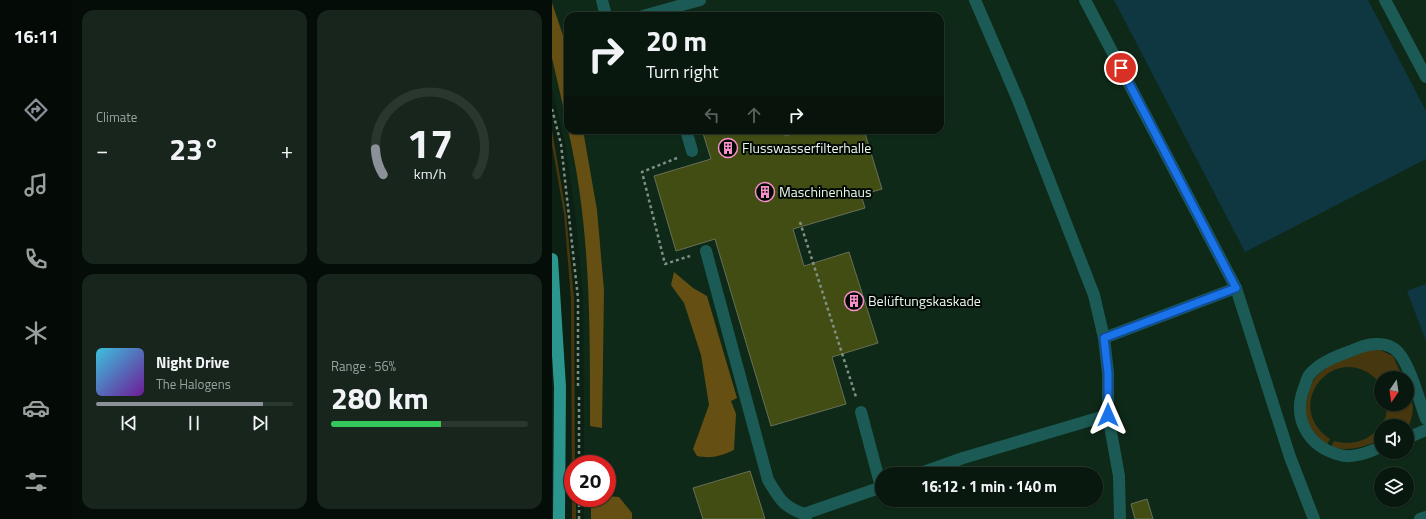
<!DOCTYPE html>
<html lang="en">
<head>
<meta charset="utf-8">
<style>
  body { margin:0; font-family:"Titillium Web",sans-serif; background:#17251c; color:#f1f3f6; height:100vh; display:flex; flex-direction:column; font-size:15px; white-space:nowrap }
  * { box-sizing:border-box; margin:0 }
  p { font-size:13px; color:#99a09e }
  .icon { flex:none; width:22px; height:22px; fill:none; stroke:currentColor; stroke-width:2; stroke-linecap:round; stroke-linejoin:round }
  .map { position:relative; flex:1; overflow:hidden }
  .details { display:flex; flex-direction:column; gap:10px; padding:10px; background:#050d08; width:480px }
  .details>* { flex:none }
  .banner { position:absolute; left:12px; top:12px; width:380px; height:122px; border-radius:12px; box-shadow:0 1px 3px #0004,0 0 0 1px #29372e; background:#09180e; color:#f1f3f6; overflow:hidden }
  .needle { width:26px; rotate:193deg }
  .tools { position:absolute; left:822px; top:371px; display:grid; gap:8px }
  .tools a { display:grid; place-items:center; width:40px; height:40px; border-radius:50%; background:#09180e; box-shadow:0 1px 3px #0004,0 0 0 1px #29372e; font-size:20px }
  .speed { position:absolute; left:12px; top:455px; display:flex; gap:8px; font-size:20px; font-weight:700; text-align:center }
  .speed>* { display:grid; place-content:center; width:52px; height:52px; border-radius:50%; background:#09180e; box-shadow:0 1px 3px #0004,0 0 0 1px #29372e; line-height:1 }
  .speed .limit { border:6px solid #d22; background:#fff; color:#111 }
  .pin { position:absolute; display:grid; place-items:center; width:34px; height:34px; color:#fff; margin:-17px; border:2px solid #fff; border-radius:50%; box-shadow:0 1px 4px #0007 }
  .me { position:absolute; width:44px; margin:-22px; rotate:0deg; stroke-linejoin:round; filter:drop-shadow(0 0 3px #0008) }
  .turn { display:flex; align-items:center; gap:14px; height:84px; padding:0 16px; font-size:18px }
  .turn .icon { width:52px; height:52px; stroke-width:2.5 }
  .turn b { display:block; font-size:28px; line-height:34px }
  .lanes { display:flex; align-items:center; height:38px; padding:0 16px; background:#0003; justify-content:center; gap:20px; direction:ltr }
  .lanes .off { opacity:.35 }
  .big { font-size:30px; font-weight:700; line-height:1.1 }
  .details .widget { flex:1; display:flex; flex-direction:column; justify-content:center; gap:6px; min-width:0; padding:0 14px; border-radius:12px; background:#17251c }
  .details .dial { align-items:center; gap:0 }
  .dial svg { height:104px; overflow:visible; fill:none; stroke:#29372e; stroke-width:7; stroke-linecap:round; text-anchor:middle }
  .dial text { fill:#f1f3f6; stroke:none }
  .song { display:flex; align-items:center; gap:12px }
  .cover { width:48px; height:48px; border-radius:6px; background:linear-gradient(135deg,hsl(190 70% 55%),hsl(280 70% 35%)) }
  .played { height:4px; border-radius:2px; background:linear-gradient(90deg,#8c9099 85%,#29372e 85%) }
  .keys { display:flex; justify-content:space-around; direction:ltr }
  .heat { display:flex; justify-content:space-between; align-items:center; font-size:22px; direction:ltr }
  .charge { height:6px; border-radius:3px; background:linear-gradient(90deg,#34c759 56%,#29372e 0) }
  .details .tiles { flex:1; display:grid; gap:10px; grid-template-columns:repeat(2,1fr) }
  .trip { position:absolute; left:323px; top:467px; width:228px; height:40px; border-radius:20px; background:#09180e; box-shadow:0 1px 3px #0004,0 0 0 1px #29372e; font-weight:700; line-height:40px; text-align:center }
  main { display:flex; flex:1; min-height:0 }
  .menu { display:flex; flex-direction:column; width:72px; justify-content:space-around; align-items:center; background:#040a06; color:#99a09e }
  .menu .icon { width:28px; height:28px }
  .menu .selected { color:#8c9099 }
  .menu b { font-size:18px; color:#f1f3f6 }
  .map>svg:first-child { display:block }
</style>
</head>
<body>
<main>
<nav class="menu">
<b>16:11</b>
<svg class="icon selected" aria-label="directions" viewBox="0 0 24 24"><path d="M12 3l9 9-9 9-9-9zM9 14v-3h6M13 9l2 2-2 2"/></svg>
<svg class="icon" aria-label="music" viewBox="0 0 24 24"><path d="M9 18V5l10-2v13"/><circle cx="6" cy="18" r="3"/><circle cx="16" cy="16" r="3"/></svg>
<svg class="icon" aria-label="phone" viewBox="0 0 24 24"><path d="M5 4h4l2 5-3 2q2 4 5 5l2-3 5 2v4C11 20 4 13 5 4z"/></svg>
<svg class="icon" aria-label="climate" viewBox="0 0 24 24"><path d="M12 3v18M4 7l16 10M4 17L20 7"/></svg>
<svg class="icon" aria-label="car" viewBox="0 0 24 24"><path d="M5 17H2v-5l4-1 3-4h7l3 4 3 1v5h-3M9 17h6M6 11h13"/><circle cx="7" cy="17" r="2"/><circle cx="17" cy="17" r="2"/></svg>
<svg class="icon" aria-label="filters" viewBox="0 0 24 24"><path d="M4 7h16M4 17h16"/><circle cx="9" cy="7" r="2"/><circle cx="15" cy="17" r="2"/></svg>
</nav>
<section class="details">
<div class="tiles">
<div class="widget"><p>Climate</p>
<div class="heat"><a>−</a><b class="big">23°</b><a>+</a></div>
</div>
<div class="widget dial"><svg viewBox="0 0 100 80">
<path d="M14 69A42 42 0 1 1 86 69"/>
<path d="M14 69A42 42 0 0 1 8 49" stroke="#8c9099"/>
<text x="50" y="56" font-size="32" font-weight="700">17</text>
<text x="50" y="72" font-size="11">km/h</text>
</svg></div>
<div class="widget">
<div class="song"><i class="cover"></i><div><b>Night Drive</b><p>The Halogens</p></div></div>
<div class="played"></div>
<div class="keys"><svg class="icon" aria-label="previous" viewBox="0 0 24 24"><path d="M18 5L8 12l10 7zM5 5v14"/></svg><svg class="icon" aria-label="pause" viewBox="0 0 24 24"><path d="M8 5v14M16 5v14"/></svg><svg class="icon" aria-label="next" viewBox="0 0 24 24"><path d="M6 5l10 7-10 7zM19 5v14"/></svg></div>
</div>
<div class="widget"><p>Range · 56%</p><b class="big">280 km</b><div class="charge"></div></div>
</div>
</section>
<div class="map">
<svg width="874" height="519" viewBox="0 0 874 519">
  <rect width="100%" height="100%" fill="#0c2013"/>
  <!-- built -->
  <path fill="#0e2917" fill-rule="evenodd" d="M0,0h874v519h-842v-21h23v-34h-23l-1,-169 -8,-84 -10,-67 -13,-56zM16,16h372v114h-372zM829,378h26v26h-26zM829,426h26v26h-26zM330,474h214v26h-214zM829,474h26v26h-26z"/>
  <!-- green -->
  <g fill="#47370e">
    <path d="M0,130l14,82 8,86 1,166h-2v34h3v21h-4l-1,-220 -7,-85 -12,-69z"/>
    <path d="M817,350h11l13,6 10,22h-22v6c-42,-49 -102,20 -51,55l-3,6c-18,-15 -26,-29 -18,-53 2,-8 5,-14 12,-20 13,-11 32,-16 48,-22z"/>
    <path d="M855,388c6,16 9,22 1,39l-27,-1 5,-10 1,-12h20z"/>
    <path d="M829,426v14c-18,7 -31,12 -50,7l3,-6c19,5 34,0 47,-15z"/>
  </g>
  <!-- forest -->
  <g fill="#664f13">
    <path d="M0,3l16,47v78l-16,-70z"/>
    <path d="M16,130h15l14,80 7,80 -2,138 -12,-2c0,-98 1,-199 -22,-296z"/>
    <path d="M122,272l19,16 14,8 30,102 -6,3 5,13 -2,36c-13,6 -23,9 -37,6l-4,-7 16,-44 -8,-50 -17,-52 -13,-18z"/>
    <path d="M55,496l12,1 13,16v6h-41v-21h16z"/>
  </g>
  <!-- water -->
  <g fill="#0e3742">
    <path d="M562,0h254l58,111v48l-181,93z"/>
    <path d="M874,284v57l-19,-50z"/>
  </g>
  <!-- building -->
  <g fill="#414d13" stroke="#696f57">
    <path d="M150,130h82l1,6 22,-6h57l18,59 -21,6 4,13 -72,21 11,37 45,-14 29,91 -46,14 14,47 -75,22 -56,-187 -39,12 -22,-75 57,-17z"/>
    <path d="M198,471l15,48h-62l-10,-31z"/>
    <path d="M595,499l6,20h-18l-4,-15z"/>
  </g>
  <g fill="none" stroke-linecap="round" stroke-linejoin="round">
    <!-- path -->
    <g stroke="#7f9084" stroke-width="2.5" stroke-dasharray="3 3" stroke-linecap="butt">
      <path d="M0,109l9,35 17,154v90"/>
      <path d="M125,158l-35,14 23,92 25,-8"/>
      <path d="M248,222l56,175"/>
      <path d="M27,397v67"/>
      <path d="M27,498v21"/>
    </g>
    <!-- minor -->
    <g stroke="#1c5b55" stroke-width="12">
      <path d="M50,0l4,16"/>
      <path d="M423,0l43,100 76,195 10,43 4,35v42l11,61 1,43"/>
      <path d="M533,0l151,288 54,169 24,62"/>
      <path d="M833,0l41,77"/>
      <path d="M91,16l57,-16"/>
      <path d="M134,130l6,21"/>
      <path d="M154,251l62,229c12,19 14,26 36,34"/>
      <path d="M552,338l132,-50"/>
      <path d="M309,412l20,75"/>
      <path d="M855,438l19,-8"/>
      <path d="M829,447c-12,5 -28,12 -41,8 -32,-8 -48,-37 -36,-67 2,-5 3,-11 6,-14 12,-14 31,-19 48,-26 12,-5 30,-7 40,4 13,15 21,48 28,67"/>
      <path d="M366,474l45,-16 145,-43"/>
      <path d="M254,519l-2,-5 78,-27"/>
      <path d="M868,519l6,-2"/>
    </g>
    <!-- major -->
    <path stroke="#2a968e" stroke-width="12" d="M0,259l8,128 -1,132"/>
  </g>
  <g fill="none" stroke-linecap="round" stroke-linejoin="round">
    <!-- route casing -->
    <g stroke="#114b97" stroke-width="10">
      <path id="route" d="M556,415v-42l-4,-35 132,-50 -115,-220"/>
    </g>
    <!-- route -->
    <use href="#route" stroke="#1a73e8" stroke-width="7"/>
  </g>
  <!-- icons -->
  <defs>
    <g id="building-ring" transform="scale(1)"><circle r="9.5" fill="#020804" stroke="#f890cb" stroke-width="1.5"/><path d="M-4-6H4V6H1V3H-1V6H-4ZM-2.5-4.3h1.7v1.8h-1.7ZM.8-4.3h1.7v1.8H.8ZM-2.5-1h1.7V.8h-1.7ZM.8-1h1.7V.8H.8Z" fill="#f890cb"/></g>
  </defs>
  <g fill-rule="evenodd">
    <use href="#building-ring" x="176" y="148"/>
    <use href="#building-ring" x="213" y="192"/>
    <use href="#building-ring" x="302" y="301"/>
  </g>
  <g text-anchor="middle" stroke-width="4" stroke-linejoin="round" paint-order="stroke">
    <!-- poi labels -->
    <g font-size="14" fill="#ebf8ee" stroke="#020804" text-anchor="start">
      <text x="190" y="153">Flusswasserfilterhalle</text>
      <text x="227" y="197">Maschinenhaus</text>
      <text x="316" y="306">Belüftungskaskade</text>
    </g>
  </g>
</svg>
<div class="tools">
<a><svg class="needle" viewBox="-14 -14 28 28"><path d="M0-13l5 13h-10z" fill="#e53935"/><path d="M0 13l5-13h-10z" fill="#99a09e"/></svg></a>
<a><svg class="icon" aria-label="sound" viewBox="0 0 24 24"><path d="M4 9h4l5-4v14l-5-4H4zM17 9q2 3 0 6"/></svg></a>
<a><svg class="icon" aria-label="layers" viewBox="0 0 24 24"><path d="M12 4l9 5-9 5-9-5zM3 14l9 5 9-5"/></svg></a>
</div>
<div class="speed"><div class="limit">20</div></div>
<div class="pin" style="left:569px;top:68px;background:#d93025"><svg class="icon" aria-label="arrive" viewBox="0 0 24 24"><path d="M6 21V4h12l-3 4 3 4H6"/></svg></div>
<svg class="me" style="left:556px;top:415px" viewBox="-20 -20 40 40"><path d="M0-17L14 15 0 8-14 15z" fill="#1a73e8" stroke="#fff" stroke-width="4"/></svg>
<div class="trip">16:12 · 1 min · 140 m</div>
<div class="banner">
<div class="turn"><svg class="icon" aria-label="right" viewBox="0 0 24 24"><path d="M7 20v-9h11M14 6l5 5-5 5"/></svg><div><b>20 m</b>Turn right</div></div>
<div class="lanes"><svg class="icon off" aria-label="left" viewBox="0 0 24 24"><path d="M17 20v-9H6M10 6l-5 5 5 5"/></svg><svg class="icon off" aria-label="ahead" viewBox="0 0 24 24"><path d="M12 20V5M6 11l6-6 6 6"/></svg><svg class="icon" aria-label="right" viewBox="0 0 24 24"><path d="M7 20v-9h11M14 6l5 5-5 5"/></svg></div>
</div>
</div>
</main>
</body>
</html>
